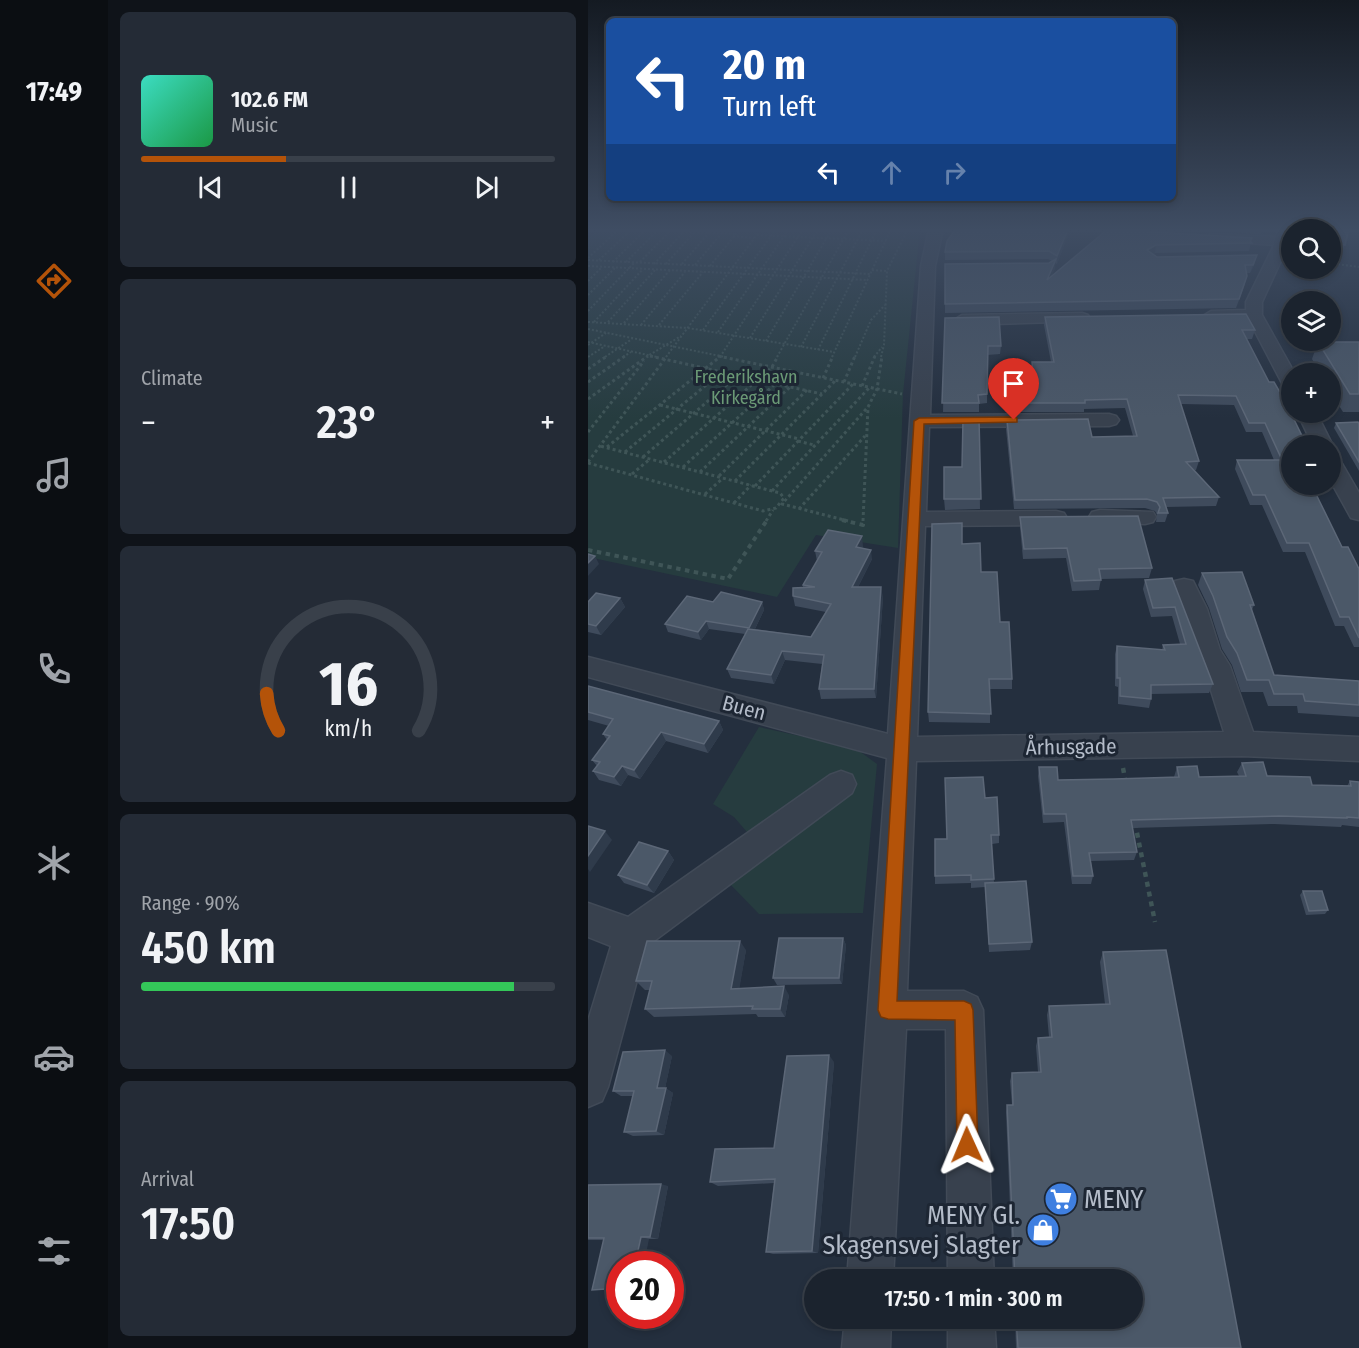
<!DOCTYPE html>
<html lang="en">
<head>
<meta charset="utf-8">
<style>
  body { margin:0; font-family:"Fira Sans Condensed",sans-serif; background:#242b36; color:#f1f3f6; height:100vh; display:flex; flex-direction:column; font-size:22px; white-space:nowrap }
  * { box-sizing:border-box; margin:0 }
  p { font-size:20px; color:#a0a4aa }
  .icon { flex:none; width:33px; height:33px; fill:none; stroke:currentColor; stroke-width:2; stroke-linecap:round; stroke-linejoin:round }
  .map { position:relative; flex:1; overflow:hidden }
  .details { display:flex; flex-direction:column; gap:12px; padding:12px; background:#0f1319; width:480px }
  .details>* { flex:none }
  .top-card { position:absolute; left:18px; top:18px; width:570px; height:183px; border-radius:9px; box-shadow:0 3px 9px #0003,0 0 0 2px #39404a; background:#1a4fa0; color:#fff; overflow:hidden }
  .tools { position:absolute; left:693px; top:219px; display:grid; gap:12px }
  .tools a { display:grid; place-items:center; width:60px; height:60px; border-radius:50%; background:#1b232e; box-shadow:0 3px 9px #0003,0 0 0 2px #39404a; font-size:30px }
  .speed { position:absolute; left:18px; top:1251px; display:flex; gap:12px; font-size:30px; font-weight:700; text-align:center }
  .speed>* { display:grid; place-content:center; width:78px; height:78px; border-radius:50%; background:#1b232e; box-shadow:0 3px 9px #0003,0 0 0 2px #39404a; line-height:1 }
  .speed .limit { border:9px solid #d22; background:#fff; color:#111 }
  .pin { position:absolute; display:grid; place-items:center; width:51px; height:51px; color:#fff; margin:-62px -26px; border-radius:50% 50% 50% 0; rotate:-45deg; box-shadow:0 0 6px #0007 }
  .pin .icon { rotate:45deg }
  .me { position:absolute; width:66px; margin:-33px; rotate:359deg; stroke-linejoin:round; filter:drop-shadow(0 0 4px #0008) }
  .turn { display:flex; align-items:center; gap:21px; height:126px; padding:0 18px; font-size:27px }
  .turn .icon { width:78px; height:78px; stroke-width:2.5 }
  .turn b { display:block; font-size:42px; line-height:51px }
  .lanes { display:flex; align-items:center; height:57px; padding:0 18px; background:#0003; justify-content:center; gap:30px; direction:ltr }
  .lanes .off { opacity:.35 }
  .big { font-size:45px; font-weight:600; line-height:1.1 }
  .details .card { flex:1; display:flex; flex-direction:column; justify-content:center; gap:9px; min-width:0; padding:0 21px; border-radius:9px; background:#242b36 }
  .details .dial { align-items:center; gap:0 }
  .dial svg { height:156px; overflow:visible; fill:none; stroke:#39404a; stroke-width:7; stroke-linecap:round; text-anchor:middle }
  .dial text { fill:#f1f3f6; stroke:none }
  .song { display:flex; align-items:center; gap:18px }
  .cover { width:72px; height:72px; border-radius:9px; background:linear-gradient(135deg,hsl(170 70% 55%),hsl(140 70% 35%)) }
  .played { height:6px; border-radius:3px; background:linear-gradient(90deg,#b45309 35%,#39404a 35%) }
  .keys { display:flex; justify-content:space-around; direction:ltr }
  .heat { display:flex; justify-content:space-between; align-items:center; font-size:33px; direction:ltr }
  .charge { height:9px; border-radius:4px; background:linear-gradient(90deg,#34c759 90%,#39404a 0) }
  .trip { position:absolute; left:216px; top:1269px; width:339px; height:60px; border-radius:30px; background:#1b232e; box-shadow:0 3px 9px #0003,0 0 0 2px #39404a; font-weight:600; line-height:60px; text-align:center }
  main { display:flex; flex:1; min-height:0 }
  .tabs { display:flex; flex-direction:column; width:108px; justify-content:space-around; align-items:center; background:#0b0e12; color:#a0a4aa }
  .tabs .icon { width:42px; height:42px }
  .tabs .selected { color:#b45309 }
  .tabs b { font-size:27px; color:#f1f3f6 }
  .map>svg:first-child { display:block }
</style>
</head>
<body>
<main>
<nav class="tabs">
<b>17:49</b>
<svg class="icon selected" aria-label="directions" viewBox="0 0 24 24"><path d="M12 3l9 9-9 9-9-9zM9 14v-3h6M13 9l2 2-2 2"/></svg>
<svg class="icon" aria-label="music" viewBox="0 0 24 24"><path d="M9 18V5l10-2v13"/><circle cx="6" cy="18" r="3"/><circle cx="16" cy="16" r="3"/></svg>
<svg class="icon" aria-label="phone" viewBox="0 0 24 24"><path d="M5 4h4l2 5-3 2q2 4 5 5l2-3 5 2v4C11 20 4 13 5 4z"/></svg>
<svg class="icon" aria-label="climate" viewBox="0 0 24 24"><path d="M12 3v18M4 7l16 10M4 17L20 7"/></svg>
<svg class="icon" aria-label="car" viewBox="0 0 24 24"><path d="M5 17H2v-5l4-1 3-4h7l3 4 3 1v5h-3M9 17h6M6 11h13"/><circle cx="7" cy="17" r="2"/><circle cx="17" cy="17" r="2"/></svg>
<svg class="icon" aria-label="filters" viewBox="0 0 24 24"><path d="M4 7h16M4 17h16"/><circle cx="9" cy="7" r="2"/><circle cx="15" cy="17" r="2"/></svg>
</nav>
<section class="details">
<div class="card">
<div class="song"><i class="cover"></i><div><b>102.6 FM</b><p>Music</p></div></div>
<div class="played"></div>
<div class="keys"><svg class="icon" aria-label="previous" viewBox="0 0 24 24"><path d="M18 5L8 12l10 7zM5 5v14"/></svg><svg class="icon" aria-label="pause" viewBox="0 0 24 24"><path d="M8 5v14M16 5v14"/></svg><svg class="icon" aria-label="next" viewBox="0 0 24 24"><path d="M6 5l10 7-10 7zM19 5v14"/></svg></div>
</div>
<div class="card"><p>Climate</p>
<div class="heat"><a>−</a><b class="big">23°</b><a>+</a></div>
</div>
<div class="card dial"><svg viewBox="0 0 100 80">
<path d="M14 69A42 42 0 1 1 86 69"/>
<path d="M14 69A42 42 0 0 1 8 50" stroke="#b45309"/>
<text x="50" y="56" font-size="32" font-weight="700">16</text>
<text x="50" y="72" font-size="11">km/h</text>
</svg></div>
<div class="card"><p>Range · 90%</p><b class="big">450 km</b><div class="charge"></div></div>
<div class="card"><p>Arrival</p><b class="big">17:50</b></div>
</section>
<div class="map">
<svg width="771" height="1348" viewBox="0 0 771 1348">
  <rect width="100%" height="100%" fill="#242f3e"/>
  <!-- green -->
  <g fill="#263c3f">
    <path d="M10,229h322l-17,165 -5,154 -82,-13 -39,62 -189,-40v-318z"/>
    <path d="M171,727l96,21 22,16 -14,149 -104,1 -31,-32 37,-29 -31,-36 -21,-13z"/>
  </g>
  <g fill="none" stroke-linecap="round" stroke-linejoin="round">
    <!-- minor casing -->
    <g stroke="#414a57" stroke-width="3">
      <g id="minor">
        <path d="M341,229h14l-8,37 -5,149 179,-1 7,2 3,4 -3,4 -7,2 -180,1 -3,85 130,-1 8,2 3,5 -3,5 -8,2 -131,1 -8,211 307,-5 -20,-64 -9,-15 -14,-44 -9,-22 3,-6 9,-2 9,2 14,28 13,41 10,16 23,66 106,5v24l-117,-5 -326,5 -9,230h57l13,6 6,13 11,270h-46l-2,-251h-40l-13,251h-46l40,-522 -299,-81v-20l300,77 33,-468z"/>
        <path d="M693,229h14l-3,1 -2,11 -28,61v13l33,59h-3v16l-6,-1 -3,-4 -34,-65 -38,1 -8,-5 8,-5 35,-1v-8l28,-57 -59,-4 -5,-1 -2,-3 2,-3 68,3z"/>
        <path d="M494,313l6,2 2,3 -2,3 -126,4 -8,-5 8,-5z"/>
        <path d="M709,412h19l17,34 -3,4v-4h-17z"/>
        <path d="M742,453l7,2 22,38v27l-8,-2 -21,-38z"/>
        <path d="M512,510l53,2 3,5 -3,5 -8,2 -53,-2 -3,-5 3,-5z"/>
        <path d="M253,771l11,4 4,9 -4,9 -206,154 -38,140 -6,14 -14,6v-86l23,-75 -23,-9v-34l40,14 202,-142z"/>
        <path d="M257,1318h46l-1,30h-48z"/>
        <path d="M360,1318h46l2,30h-48z"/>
      </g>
    </g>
    <!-- path-far3 -->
    <g stroke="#3f5557" stroke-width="2" stroke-dasharray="2 2" stroke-linecap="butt">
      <path d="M41,229l106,5"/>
      <path d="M169,235l129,6"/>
      <path d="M145,236l21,2"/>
      <path d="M0,258l31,-29"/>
      <path d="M0,260l282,14"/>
      <path d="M11,260l33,-31"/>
      <path d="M25,262l32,-32"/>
      <path d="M38,262l31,-31"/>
      <path d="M52,262l30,-31"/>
      <path d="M742,263l29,4"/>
      <path d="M66,264l32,-35"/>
      <path d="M78,264l31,-35"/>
      <path d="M94,264l30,-35"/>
      <path d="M107,265l30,-36"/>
      <path d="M0,266l280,14"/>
      <path d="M122,266l29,-36 20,1"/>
      <path d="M284,270l15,1"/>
      <path d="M0,281l14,-14"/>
      <path d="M0,295l27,-27"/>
      <path d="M0,311l46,-48"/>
      <path d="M0,322l100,6 146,24"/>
      <path d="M6,322l49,-53"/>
      <path d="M20,322l47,-52"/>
      <path d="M36,323l46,-53"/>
      <path d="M53,325l44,-53"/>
      <path d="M71,325l44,-53"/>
      <path d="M0,329l137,28"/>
      <path d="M115,330l73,-101"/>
      <path d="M130,332l71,-103"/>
      <path d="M162,338l68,-109"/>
      <path d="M178,341l66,-112"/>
      <path d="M0,342l69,15"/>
      <path d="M0,345l18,-12"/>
      <path d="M213,347l62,-118"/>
      <path d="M230,350l59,-121"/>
      <path d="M0,357l17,-11"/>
      <path d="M17,357l27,-18"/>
      <path d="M35,357l8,-5"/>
      <path d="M58,357l35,-21"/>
      <path d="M78,357l95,-128"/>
      <path d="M132,357l83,-128"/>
      <path d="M189,357l72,-128"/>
      <path d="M244,357l59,-128"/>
      <path d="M267,357l16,-37 14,-15"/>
      <path d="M286,357l8,-10"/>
      <path d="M293,357l3,-12 3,-74 21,-42"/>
    </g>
    <!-- path-far2 -->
    <g stroke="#3f5557" stroke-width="3" stroke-dasharray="3 3" stroke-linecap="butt">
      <path d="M62,356l172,38"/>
      <path d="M130,356l184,38"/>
      <path d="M0,369l19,-13"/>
      <path d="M235,378l10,-22"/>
      <path d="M0,382l37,-26"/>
      <path d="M256,382l11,-26"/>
      <path d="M274,386l13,-30"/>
      <path d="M0,399l60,-43"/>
      <path d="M72,405l139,34"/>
      <path d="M280,407l9,-18 5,-33"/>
      <path d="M0,432l56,-71"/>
      <path d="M210,441l16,4"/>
      <path d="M19,447l114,-91"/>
      <path d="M37,452l97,-80"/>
      <path d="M55,457l94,-81"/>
      <path d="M0,462l79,-106"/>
      <path d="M76,462l108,-95 6,-11"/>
      <path d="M0,463l175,48 13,-3 8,-10 -4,-5 -180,-47"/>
      <path d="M95,467l92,-83"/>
      <path d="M112,472l90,-85"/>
      <path d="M44,474l18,-15"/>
      <path d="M131,476l88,-86"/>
      <path d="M147,481l100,-100"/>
      <path d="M167,486l98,-102"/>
      <path d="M184,491l97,-103"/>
      <path d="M117,494l18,-16"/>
      <path d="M146,503l17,-18"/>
      <path d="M211,509l66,-73"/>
      <path d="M178,521l7,-11"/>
      <path d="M260,521l-66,-17 86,-97"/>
      <path d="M275,521l5,-114"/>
    </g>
    <!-- path-far1 -->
    <g stroke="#3f5557" stroke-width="4" stroke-dasharray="4.5 4.5" stroke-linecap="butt">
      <path d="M254,520l21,5v-5"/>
      <path d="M0,550l140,29 39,-59"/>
    </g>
    <!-- path -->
    <g stroke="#3f5557" stroke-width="4.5" stroke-dasharray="5 5" stroke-linecap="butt">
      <path d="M535,768l3,16"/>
      <path d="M547,823l20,99"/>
    </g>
    <!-- minor -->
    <use href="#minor" fill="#38414e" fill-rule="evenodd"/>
  </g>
  <!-- wall -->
  <g fill="#3f4b5c">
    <path d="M482,229l-13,35 -2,-1v5l-4,8 87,-45 114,7 -3,13 -94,2 -2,1 4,3 98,6 -5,10h-3l-2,11 -9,24 -291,5v-49l104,-1 3,-2 -4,-2 -103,1v-8z"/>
    <path d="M595,229h97l-3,4 -14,-3 -3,4z"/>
    <path d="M761,229l-7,24 -10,-1 -2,4v-26h-35z"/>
    <path d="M704,245v11l-4,-1z"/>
    <path d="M457,317l210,13 -3,9h-6l46,107 26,42 -2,6 26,53 17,22v78h-5l-10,-21h-9l-30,-74h-22l-21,-47h-12l-15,-36 2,-9h37l-12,-28h-16l-12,-27 -53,-1 18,57 -3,9h-1l24,27 -3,9 -50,1 2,6 -3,9h-9l1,-7 -2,-4 -10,-3 -131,1 -8,-80 1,-9 85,17 41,-1 -8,-28 -41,1v3h-79l-2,-18v-9l30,3 -1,-26h19l-7,-37z"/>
    <path d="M357,318l56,28 -1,8 -13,1v48l-8,1v8h-36z"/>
    <path d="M730,342h41v70h-16l-13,-21v-17h-10l-8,-15z"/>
    <path d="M391,419l1,90 -35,1 -1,-11 18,-32z"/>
    <path d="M748,423l23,1v47l-25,-43z"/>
    <path d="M432,517l132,51 -3,10 -48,1 -2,11 -27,1 -6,-33 -43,1 -3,-32z"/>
    <path d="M374,544l19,28 19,50 12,57v10h-22v34l-61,-1 -1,-10z"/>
    <path d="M275,546l-1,2 10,11 -14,28 25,10 -7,101 -55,1 -2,-10 3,-25 -37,-4 -11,24 -43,-6 -4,-9 18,-35 -36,-5 -8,11 -33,-8 -3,-8 48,-22h49l2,8 -9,19 56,8 15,-25 -31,-6 -2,-10 10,-9v-2l14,-24 -2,-10z"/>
    <path d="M614,573l52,32 -2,5 22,65 85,6v36l-61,-4 -1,-7h-29l-5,-14h-22l-9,-27 -10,-16 -13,-41 -11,-23z"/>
    <path d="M584,578l41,106 -4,9 -58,1v5l-2,9 -31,-4v-17l-3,-1v-32l2,-8 45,4 1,-5 17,-1 -8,-28 -21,1 -8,-28 2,-9z"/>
    <path d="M32,598l5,9 -24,28 -13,-3v-30z"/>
    <path d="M0,686l131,35 4,9 -15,23 -42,-12 -26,38 -12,-4 -7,11 -22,-6 -6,-9 4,-5 -5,-6 15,-20 -4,-6 6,-8 -21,-6z"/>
    <path d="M654,763l25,13 45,9 35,1 3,-5 9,1v45l-17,-2 -1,2 -67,-3 -142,4 5,24 -3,8 -43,1 2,15 -2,8h-19l-8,-62 -21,1 -5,-47 1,-9 19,13 56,-1 60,-2 3,-10 22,10 40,-1 -2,-4z"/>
    <path d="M397,798l14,37v8l-7,1 2,39 38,59 -2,8 -41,2 -4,-65 -14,1v-5l-36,1v-8l12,-37z"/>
    <path d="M80,851l6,9 -20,33 -30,-10 -6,-8z"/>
    <path d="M715,891l25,19 -3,4 -19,1 -6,-20z"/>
    <path d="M255,938l3,7 -4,39 -65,1 -4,-7z"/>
    <path d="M158,950l-7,38 50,7 -4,22h-27l-2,-3 -102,3 -9,-8 5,-19h-5l-9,-9z"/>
    <path d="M515,952l138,396h-225l-1,-30h117v-38h-119l-7,-168 1,-7h5l-2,-24 2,-8 26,-1 -2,-26 2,-8 11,-1 -2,-22 2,-9 56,-2 -5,-42z"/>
    <path d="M84,1056l-7,32 8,5 -9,42 -31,1 -9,-4 9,-36h-12l-8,-5z"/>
    <path d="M246,1062l-16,191 -45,1 -7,-2 8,-69 -56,3 -8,-4 64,-34z"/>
    <path d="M0,1185l80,1 -10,53h-9l-29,25v25l-28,1 12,-50h-16z"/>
  </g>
  <!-- shaded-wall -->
  <g fill="#2f3b4b">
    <path d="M480,229h2l-13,35v-8z"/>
    <path d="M568,245l-1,8 -9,5 1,-8z"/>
    <path d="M669,255l-2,8 -5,10 3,-8z"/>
    <path d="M468,259l-1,9 -8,21v-9z"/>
    <path d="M274,536l1,10 -5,11 -2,-10z"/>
    <path d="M283,550l1,9 -19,38 -1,-10z"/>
    <path d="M7,556l4,8 -11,12v-13z"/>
    <path d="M293,587l2,10 -7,101 -2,-9z"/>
    <path d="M32,598l5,9 -24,28 -5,-9z"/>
    <path d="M174,602l2,8 -12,25 -3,-7z"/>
    <path d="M118,621l3,8 -8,11 -3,-8z"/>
    <path d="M194,651l3,9 -11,24 -3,-9z"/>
    <path d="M131,721l4,9 -15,23 -4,-9z"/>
    <path d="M73,732l5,9 -26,38 -6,-9z"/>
    <path d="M34,766l6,9 -7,11 -7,-9z"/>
    <path d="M17,831l7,9 -22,32 -2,-3v-13z"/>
    <path d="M80,851l6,9 -20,33 -7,-8z"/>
    <path d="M255,938l3,7 -4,39 -3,-6z"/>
    <path d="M152,941l6,9 -8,47 -7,-8z"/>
    <path d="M196,986l5,9 -4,22 -5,-8z"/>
    <path d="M77,1050l7,6 -8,37 -7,-5z"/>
    <path d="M241,1055l5,7 -16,191 -6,-2z"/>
    <path d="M78,1088l7,5 -9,42 -8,-4z"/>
    <path d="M73,1184l7,2 -10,53 -8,-2z"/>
    <path d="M53,1237l8,2 -5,25h-9z"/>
  </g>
  <!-- building -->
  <g fill="#4b5868" stroke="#5c6777" stroke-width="1.5">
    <path d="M368,229h112l-11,27 -8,-5 -104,1 2,-11z"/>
    <path d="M520,229h27l3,2 114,7 -2,3 2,2 -96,2 -9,5 10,7 100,-2 -4,10h-8l2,11 -8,23 -294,5v-40l104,-1 7,-4 -9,21z"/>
    <path d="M761,229l-4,16 -10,-2 -4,10 -1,-23h-33z"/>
    <path d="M658,314l9,16h-13l27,52h5l10,17 23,47h-15v38h25l1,4h-5l29,59h6l11,22v69l-10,-21h-9l-31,-74h-22l-22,-48h-12l-16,-35h45l-17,-37h-16l-13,-27 -58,-1 21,66 -13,1 33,35 -56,1 5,15h-10l2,-6 -3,-5 -10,-3 -132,1 -8,-80 81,-1 4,18 45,-1 -10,-37 -42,1v3h-80l-2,-18 31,3 -2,-26h22l-9,-45z"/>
    <path d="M411,317l2,29h-13l-1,48 -9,1 1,8h-37l3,-85z"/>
    <path d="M730,342h41v52h-9z"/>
    <path d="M375,419h16l2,80h-37v-32h18z"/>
    <path d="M770,422l1,2v38l-23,-39z"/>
    <path d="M550,516l14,52 -53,1 2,11 -27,1 -7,-33 -43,1 -4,-32z"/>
    <path d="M374,523v21l18,-1 1,29h16l3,50h9l3,57h-23l2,35 -63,-2 4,-188z"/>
    <path d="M240,530l34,6 -6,11 15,3 -19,37h29l-7,102h-55l5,-34 -42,-4 -11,24 -44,-6 21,-40 63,8 20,-33 -38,-8v-8l22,-1 -12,-2 19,-33 -7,-1z"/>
    <path d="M0,554l7,2 -7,7z"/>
    <path d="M654,572l12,33h-4l24,70 85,6v24l-54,-4 -2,-7h-29l-5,-14h-22l-10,-27 -10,-16 -14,-41 -11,-23z"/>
    <path d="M584,578l41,106 -62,1v14l-31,-3v-18h-3v-32l48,4 -2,-5 23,-1 -11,-37 -22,1 -8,-28z"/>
    <path d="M133,592l41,10 -13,26 -43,-7 -8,11 -33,-8 22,-28 26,6z"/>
    <path d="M8,593l24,5 -24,28 -8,-2v-22z"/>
    <path d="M0,686l131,35 -15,23 -43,-12 -27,38 -12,-4 -8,11 -21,-6 7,-9 -8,-2 18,-24 -7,-2 10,-15 -25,-7z"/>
    <path d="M675,762l4,14 43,1 2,8 39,1 -1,-5 9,1v36l-12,-1v1l-68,-2 -148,4 6,32 -48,1 4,23h-20l-7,-62h-22l-5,-47h18l1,13 56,-1 65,-2 -2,-10 20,-1 2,11 47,-1 -4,-13z"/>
    <path d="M395,777l2,21 12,-1 2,38h-8l3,44 -23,1v-5l-36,1v-37h12l-2,-61z"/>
    <path d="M0,826l17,5 -17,25z"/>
    <path d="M51,842l29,9 -21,34 -29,-10z"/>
    <path d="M438,881l6,61 -43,2 -4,-61z"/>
    <path d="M715,891h19l6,19 -19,1z"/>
    <path d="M191,938h64l-4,40h-66z"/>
    <path d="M59,941h93l-9,48 53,-3 -4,23h-28l1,-3 -108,3 7,-28h-16z"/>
    <path d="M578,950l75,398h-223l-2,-30h116v-38h-117l-8,-175h6l-1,-32 29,-1 -3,-34 14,-1 -3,-31 61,-2 -7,-52z"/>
    <path d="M77,1050l-8,38h9l-10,43 -32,1 10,-41h-21l10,-39z"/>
    <path d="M241,1055l-17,196 -46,1 9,-73 -65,3 5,-33 59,-1 13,-92z"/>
    <path d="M73,1184l-11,53h-9l-6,27h-15v24l-28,2 12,-52h-16v-53z"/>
  </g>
  <!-- sky -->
  <linearGradient id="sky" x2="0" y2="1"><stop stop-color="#141a22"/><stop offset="0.55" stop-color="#3f4d63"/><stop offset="1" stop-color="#3f4d63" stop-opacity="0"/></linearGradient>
  <rect width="771" height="418" fill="url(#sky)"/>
  <!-- route -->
  <path fill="#b45309" stroke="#753606" stroke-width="1.5" d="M426,417l3,1v4l-93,2 -27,577h67l7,3 2,6 5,135 -3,7 -8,3 -7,-3 -3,-7 -2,-125 -67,-1 -7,-2 -3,-7 36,-589 5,-3z"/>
  <!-- icons -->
  <defs>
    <g id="supermarket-disc" transform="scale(1.725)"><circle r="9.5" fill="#3f7fe0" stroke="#1d2633"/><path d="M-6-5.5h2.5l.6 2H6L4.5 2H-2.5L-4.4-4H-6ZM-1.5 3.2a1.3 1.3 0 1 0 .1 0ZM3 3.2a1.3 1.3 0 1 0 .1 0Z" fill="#fff"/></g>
    <g id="shop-disc" transform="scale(1.725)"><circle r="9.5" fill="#3f7fe0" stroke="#1d2633"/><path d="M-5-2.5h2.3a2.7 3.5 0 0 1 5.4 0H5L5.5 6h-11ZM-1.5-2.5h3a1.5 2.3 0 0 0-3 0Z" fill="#fff"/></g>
  </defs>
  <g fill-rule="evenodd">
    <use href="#supermarket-disc" x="473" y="1199"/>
    <use href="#shop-disc" x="455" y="1230"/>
  </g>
  <g text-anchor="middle" stroke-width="6" stroke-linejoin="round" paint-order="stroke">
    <!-- far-park labels -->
    <g font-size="18" fill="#6b9a76" stroke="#1d2633">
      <text x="158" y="383">Frederikshavn<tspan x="158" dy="21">Kirkegård</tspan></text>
    </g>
    <!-- street labels -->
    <g font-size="21" fill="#b4bcc9" stroke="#1d2633">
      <text transform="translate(156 708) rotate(15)" y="7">Buen</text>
      <text transform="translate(483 747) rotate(-1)" y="7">Århusgade</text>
    </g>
    <!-- near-poi labels -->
    <g font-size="26" fill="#b4bcc9" stroke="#1d2633" text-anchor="start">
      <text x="496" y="1208">MENY</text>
      <text x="432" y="1224" text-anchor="end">MENY Gl.<tspan x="432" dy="30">Skagensvej Slagter</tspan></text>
    </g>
  </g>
</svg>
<div class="tools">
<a><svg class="icon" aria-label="search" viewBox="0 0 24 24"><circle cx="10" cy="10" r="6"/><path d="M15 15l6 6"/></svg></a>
<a><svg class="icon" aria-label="layers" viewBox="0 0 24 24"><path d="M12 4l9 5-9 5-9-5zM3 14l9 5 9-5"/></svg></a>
<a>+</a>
<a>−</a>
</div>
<div class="speed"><div class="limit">20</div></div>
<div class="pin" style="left:426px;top:420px;background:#d93025"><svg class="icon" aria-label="arrive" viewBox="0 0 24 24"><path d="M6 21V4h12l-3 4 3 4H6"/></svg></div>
<svg class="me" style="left:379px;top:1145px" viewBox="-20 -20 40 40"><path d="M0-17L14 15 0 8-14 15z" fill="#b45309" stroke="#fff" stroke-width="4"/></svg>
<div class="trip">17:50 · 1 min · 300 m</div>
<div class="top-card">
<div class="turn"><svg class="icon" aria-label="left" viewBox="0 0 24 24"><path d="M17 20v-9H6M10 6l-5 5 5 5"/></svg><div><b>20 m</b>Turn left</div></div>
<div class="lanes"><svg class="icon" aria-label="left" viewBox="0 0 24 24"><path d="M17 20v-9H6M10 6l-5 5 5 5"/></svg><svg class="icon off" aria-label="ahead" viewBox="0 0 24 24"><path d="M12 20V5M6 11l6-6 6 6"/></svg><svg class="icon off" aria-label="right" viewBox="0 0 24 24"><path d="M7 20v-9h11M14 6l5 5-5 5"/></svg></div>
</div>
</div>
</main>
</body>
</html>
